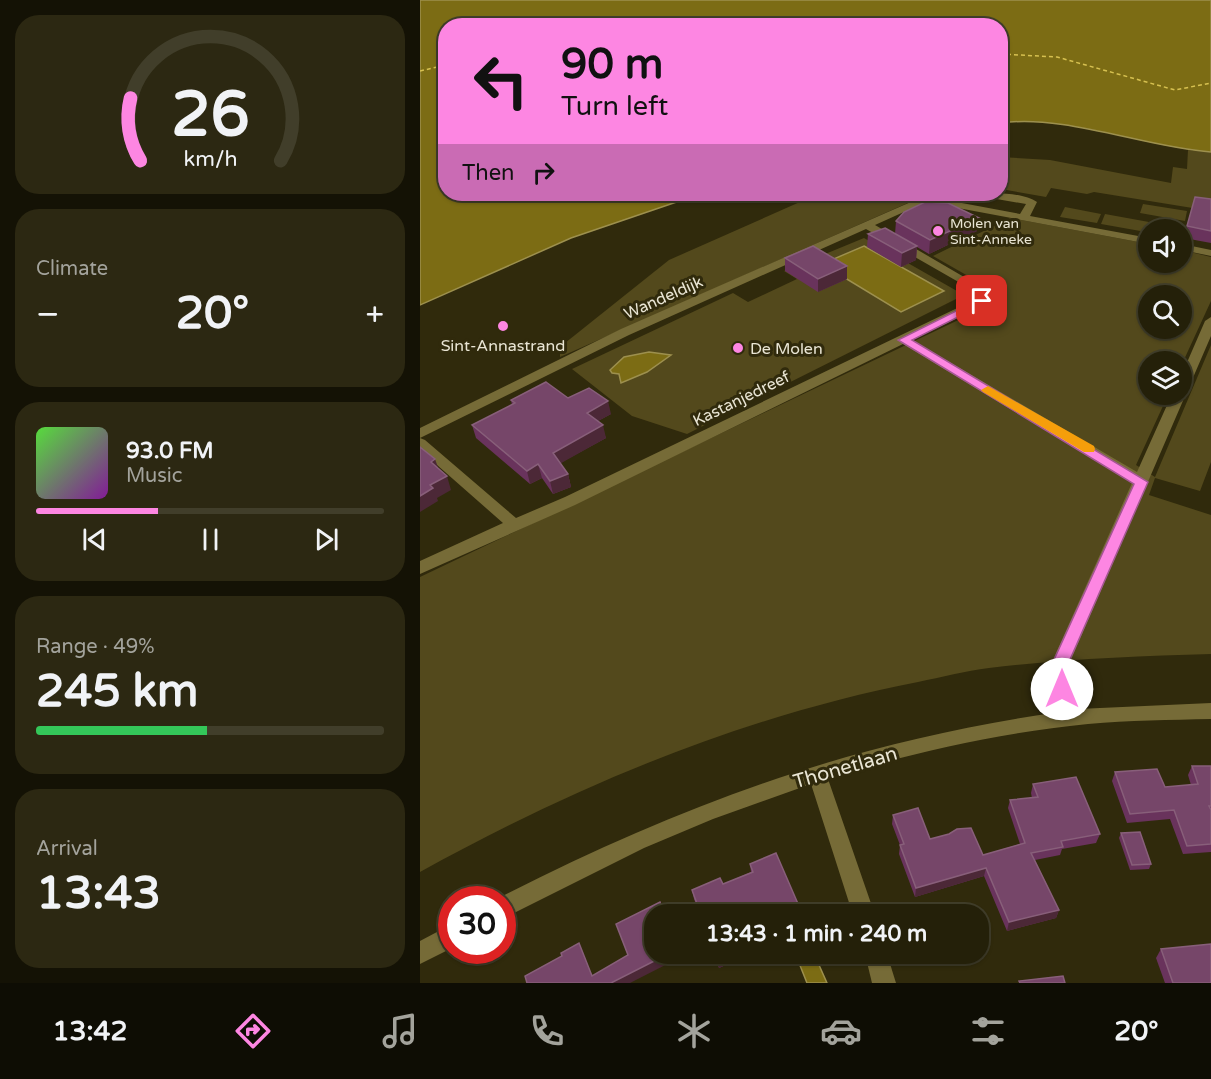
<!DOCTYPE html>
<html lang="en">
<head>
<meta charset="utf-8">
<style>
  body { margin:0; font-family:"Varela Round",sans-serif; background:#2c2812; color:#f1f3f6; height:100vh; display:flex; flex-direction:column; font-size:22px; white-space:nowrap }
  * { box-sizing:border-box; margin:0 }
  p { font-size:20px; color:#a3a39c }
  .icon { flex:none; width:33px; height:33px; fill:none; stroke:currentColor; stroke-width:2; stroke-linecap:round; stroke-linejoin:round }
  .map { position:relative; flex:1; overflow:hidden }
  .drawer { display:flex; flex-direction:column; gap:15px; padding:15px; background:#141205; width:420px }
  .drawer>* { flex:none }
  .guide { position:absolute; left:18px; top:18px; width:570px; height:183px; border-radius:24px; box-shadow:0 2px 4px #0004,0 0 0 2px #413e2a; background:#fd86e2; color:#111; overflow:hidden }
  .fabs { position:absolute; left:718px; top:219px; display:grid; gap:12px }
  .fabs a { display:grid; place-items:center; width:54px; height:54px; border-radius:50%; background:#242009; box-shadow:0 2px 4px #0004,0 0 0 2px #413e2a; font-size:30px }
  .speed { position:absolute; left:18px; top:886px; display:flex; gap:12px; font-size:30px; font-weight:700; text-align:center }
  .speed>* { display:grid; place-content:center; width:78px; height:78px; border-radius:50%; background:#242009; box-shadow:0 2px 4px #0004,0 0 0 2px #413e2a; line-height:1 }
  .speed .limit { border:9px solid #d22; background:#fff; color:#111 }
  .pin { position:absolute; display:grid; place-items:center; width:51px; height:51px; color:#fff; margin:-26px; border-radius:12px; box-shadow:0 3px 9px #0006 }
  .me { position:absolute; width:66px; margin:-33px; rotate:0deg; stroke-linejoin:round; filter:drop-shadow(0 0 4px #0008) }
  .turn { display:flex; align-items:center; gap:21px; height:126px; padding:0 24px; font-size:27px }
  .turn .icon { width:78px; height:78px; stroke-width:2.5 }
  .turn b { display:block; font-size:42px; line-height:51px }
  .then { display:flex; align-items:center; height:57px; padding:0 24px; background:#0003; gap:12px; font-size:22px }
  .big { font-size:45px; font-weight:700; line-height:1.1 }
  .drawer .widget { flex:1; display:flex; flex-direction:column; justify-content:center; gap:9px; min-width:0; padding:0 21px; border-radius:24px; background:#2c2812 }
  .drawer .dial { align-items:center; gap:0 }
  .dial svg { height:156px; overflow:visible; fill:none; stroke:#413e2a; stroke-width:7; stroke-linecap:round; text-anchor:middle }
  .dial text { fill:#f1f3f6; stroke:none }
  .song { display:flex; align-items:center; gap:18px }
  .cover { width:72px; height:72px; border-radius:9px; background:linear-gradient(135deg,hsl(110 70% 55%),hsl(290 70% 35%)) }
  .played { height:6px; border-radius:3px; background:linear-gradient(90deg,#fd86e2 35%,#413e2a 35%) }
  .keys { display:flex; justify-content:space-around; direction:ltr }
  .heat { display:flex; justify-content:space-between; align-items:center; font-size:33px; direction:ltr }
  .charge { height:9px; border-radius:4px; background:linear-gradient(90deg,#34c759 49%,#413e2a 0) }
  .trip { position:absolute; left:224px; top:904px; width:345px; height:60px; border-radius:24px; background:#242009; box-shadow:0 2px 4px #0004,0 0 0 2px #413e2a; font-weight:700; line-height:60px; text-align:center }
  .menu { display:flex; height:96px; justify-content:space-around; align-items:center; background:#0e0d04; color:#a3a39c }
  .menu .icon { width:42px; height:42px }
  .menu .current { color:#fd86e2 }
  .menu b { font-size:27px; color:#f1f3f6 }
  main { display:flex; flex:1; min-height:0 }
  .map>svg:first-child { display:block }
</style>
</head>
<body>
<main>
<section class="drawer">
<div class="widget dial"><svg viewBox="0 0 100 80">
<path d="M14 69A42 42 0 1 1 86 69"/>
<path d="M14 69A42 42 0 0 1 9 37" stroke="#fd86e2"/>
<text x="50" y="56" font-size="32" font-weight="700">26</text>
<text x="50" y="72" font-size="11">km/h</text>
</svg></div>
<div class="widget"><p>Climate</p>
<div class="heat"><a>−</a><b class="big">20°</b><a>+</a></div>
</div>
<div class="widget">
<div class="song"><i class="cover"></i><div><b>93.0 FM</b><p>Music</p></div></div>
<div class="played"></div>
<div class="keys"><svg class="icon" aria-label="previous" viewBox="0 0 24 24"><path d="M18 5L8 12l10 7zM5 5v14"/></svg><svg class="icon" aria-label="pause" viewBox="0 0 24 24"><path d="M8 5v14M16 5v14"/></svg><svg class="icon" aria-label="next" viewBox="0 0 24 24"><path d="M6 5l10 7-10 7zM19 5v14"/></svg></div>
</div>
<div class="widget"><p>Range · 49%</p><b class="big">245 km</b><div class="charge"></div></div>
<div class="widget"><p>Arrival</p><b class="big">13:43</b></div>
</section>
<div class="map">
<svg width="791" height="983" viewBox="0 0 791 983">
  <rect width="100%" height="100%" fill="#302a0c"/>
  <!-- green -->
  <g fill="#53491c" fill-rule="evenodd">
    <path d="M768,150l23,2v59l-117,-19 -7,2 -36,-6 -5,9 -45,-8 -1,-32 50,3 121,23 2,-16 14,2z"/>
    <path d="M398,194h110l-368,163v-10l109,-87z"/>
    <path d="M723,204l44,7 -2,10 -45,-8z"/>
    <path d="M645,207l36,7 -4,9 -37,-6z"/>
    <path d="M685,214l44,8 -3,10 -45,-8z"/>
    <path d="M590,218l139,26v18h33v-12l29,7v44l-29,63v-2h-33v32l19,1 -32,70 19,12 56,-132v117l-11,29 -45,-13 -6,17 62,20v139c-74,2 -148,5 -222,14 -24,3 -47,9 -71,14 -175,34 -343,104 -498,190v-295l576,-275v-10l-63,-36zM729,296h33v32h-33z"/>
    <path d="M444,238l100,57 -277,139 -55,-18 -60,-47 161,-76 15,9 49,-23 -13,-8z"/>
  </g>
  <!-- water -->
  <g fill="#7c6c14" stroke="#9d904e" stroke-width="1.5">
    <path d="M0,0h791v152c-67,-5 -146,-38 -210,-29l-1,-97h-554v168h254l-129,44 -151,67z"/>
    <path d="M444,246l80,45 -43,21 -79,-48z"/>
    <path d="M229,352l22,3 -24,17 -26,11 -2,-9 -7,-1 -2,-3 14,-13z"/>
    <path d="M395,956l12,27h-20l-8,-20z"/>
  </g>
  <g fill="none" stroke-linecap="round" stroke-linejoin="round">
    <!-- ferry -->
    <g stroke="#d6c050" stroke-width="1.5" stroke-dasharray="4 3" stroke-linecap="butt">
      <path d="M580,54l57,3 118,33 36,-7"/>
      <path d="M0,71l26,-6"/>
    </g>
    <!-- minor -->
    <g fill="#766b37" fill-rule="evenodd">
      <path d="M509,194h12l-6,4 85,16 6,-10 -41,-7 -5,-3c15,-2 44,-1 57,8l-7,14 119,22v6l-223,-42 -51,23 113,66 -2,13 -74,36 225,132 35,-78h10v-20l23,-53 6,-4v19l-141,326 1,27 7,20 133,-6v16c-41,1 -82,1 -123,5 -88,9 -176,28 -260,55l47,136h-22l-42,-131 -98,35 -69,29 -142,71v-19h-7c185,-95 358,-159 565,-188l-7,-23 -1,-27 80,-179 -229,-139 -328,161 -155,69v-13l83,-38 -83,-73v-22l201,-99zM446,229l110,63v7l-411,198 -49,21 -91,-78 -5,-2 209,-103z"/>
      <path d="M762,244l29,6v6l-29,-6z"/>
      <path d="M32,924v24l-32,16v-23z"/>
      <path d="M445,954h22l9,29h-24z"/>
    </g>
  </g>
  <!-- wall -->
  <g fill="#69335c">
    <path d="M775,197l16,2v44l-27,-5z"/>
    <path d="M476,221l81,10 -48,23 -12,-7 -1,13 -15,7 -34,-20 1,-13h27z"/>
    <path d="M365,258l62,8v13l-29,13 -33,-21z"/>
    <path d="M148,398l43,16 -13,7 8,17 -46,25 8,11 3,13 -18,7 -11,-16 -12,6 -54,-46 -4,-13 40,-20 -1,-5z"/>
    <path d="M772,766h19v86l-28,2 -13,-35 -43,4 -15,-42 3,-9 50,15 26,-2 -3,-10z"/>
    <path d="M613,784l67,50 -4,9 -34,6 -2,6 -25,5 24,50 -3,8 -49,13 -23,-55 -69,21 -16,-43 1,-9 -8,-21 1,-9 37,24 53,16 37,-11 -12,-36 2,-8 22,-2 -1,-5z"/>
    <path d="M701,833l30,31 -2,5 -19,1 -11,-32z"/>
    <path d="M330,864l52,49v2h-102l-6,-16 -2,-9 31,-6 28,-12z"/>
    <path d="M741,949l50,34h-46l-9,-25z"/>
    <path d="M294,954h24l1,5 -20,9z"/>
  </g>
  <!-- shaded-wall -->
  <g fill="#4c2837">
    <path d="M559,218l-2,13 -48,23 1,-14z"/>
    <path d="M497,246l-1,14 -15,7 1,-14z"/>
    <path d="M427,266v13l-29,13v-13z"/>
    <path d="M188,401l3,13 -22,12 -2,-13z"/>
    <path d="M183,425l3,13 -50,28 -3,-13z"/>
    <path d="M15,459l5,14 -9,-11z"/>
    <path d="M118,464l4,14 -12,6 -3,-13z"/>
    <path d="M148,474l3,13 -18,7 -3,-13z"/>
    <path d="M27,476l4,14 -14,8 1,3 -18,11v-16l10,-11z"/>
    <path d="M566,868l-2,8 -69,21 1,-9z"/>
    <path d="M639,910l-3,8 -49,13 2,-9z"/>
    <path d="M248,954h12l1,3 -51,26h-19z"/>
    <path d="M310,954h8l1,5 -20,9 -1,-9z"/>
  </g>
  <!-- building -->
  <g fill="#764669" stroke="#885f7a" stroke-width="1.5">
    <path d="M775,197l16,2v32l-24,-5z"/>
    <path d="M505,202l23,1 31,15 -49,22 -34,-19 8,-9z"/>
    <path d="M465,228l32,18 -15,7 -34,-19z"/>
    <path d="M393,246l34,20 -29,13 -33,-21z"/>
    <path d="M126,382l22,16 21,-10 19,13 -21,12 16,12 -50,28 15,21 -18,7 -12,-17 -11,7 -55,-46 43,-22 -4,-3z"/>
    <path d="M0,447l15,12 -4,3 16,14 -17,9 3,3 -13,8z"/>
    <path d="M772,766h19v40h-2l2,4v34l-24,2 -13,-36 -44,4 -15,-42 42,-3 8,18 33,-3z"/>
    <path d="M656,777l24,57 -39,7 2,6 -32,6 28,57 -50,12 -23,-54 -70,20 -16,-43 4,-1 -11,-29 25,-7 12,31 19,-5 8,-5 14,-1 12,27 42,-12 -15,-43 28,-3 -5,-13z"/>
    <path d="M720,832l11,32 -19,1 -11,-32z"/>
    <path d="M356,853l26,60 -5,2h-96l-9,-25 28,-12 3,6 30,-12 -3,-8z"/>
    <path d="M240,902l5,13h-11v39h14l-57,29h-84l-2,-7 37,-20 -1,-3 18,-10 13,33 36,-21 -12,-31z"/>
    <path d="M791,944v39h-38l-12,-34z"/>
    <path d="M296,954h14l-12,5z"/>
    <path d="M643,976l2,7h-45l-1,-2z"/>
  </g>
  <!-- route -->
  <path fill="#fd86e2" stroke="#a45793" stroke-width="1.5" d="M562,298l4,1v4l-74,37 236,142 -79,180 1,27 -2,5 -6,2 -6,-2 -2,-5 -1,-27 81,-178 -236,-144z"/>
  <!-- slow -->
  <path fill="#f59e0b" d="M568,386l106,60 1,3 -1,3h-10l-101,-60 -2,-2z"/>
  <!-- markers -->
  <g fill="#fd86e2" stroke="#302a0c" stroke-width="2">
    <circle cx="518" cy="231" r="6"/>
    <circle cx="83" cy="326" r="6"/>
    <circle cx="318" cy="348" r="6"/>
  </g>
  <g text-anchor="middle" stroke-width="6" stroke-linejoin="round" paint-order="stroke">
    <!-- far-poi labels -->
    <g font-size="14" fill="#e9e5d4" stroke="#302a0c" text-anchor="start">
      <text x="530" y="228">Molen van<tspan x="530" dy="16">Sint-Anneke</tspan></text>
    </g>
    <!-- street labels -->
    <g font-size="16" fill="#e9e5d4" stroke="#302a0c">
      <text transform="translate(243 297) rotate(-24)" y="6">Wandeldijk</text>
      <text transform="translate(321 398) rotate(-26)" y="6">Kastanjedreef</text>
    </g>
    <!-- poi labels -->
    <g font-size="16" fill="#e9e5d4" stroke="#302a0c">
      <text x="83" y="351">Sint-Annastrand</text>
      <text x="330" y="354" text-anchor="start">De Molen</text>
    </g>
    <!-- near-street labels -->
    <g font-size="20" fill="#e9e5d4" stroke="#302a0c">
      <text transform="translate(425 767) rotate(-16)" y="7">Thonetlaan</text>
    </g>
  </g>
</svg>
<div class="fabs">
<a><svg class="icon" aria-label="sound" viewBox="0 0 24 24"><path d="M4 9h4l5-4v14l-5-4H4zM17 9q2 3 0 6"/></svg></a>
<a><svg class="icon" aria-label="search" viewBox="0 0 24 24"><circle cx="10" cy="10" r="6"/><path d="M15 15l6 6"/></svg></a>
<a><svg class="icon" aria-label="layers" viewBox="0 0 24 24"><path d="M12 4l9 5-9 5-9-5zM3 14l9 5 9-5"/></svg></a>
</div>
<div class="speed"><div class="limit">30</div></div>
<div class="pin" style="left:562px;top:301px;background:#d93025"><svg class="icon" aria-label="arrive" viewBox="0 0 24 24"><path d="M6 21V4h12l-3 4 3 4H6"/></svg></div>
<svg class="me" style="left:642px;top:689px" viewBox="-20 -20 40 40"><circle r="19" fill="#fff"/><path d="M0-13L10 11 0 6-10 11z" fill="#fd86e2"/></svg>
<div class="trip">13:43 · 1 min · 240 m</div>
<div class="guide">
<div class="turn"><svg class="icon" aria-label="left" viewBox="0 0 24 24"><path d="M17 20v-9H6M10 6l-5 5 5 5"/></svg><div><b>90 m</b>Turn left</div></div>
<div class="then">Then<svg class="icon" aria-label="right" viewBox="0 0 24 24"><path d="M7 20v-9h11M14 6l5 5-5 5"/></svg></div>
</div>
</div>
</main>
<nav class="menu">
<b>13:42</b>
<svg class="icon current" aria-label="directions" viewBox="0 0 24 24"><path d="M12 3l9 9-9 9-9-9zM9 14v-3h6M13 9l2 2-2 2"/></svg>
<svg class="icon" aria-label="music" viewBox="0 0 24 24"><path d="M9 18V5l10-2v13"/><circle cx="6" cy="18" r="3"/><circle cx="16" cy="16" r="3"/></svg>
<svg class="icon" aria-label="phone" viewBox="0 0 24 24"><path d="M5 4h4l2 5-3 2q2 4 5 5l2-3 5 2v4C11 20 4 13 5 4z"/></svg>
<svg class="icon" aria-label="climate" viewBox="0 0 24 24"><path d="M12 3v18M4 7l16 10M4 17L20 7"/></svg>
<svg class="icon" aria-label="car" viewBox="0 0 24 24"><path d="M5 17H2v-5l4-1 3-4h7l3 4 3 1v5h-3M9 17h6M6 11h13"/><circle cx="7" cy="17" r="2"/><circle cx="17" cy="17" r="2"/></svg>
<svg class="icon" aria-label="filters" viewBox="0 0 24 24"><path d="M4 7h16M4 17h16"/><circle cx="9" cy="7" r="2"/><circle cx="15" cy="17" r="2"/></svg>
<b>20°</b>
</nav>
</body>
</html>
